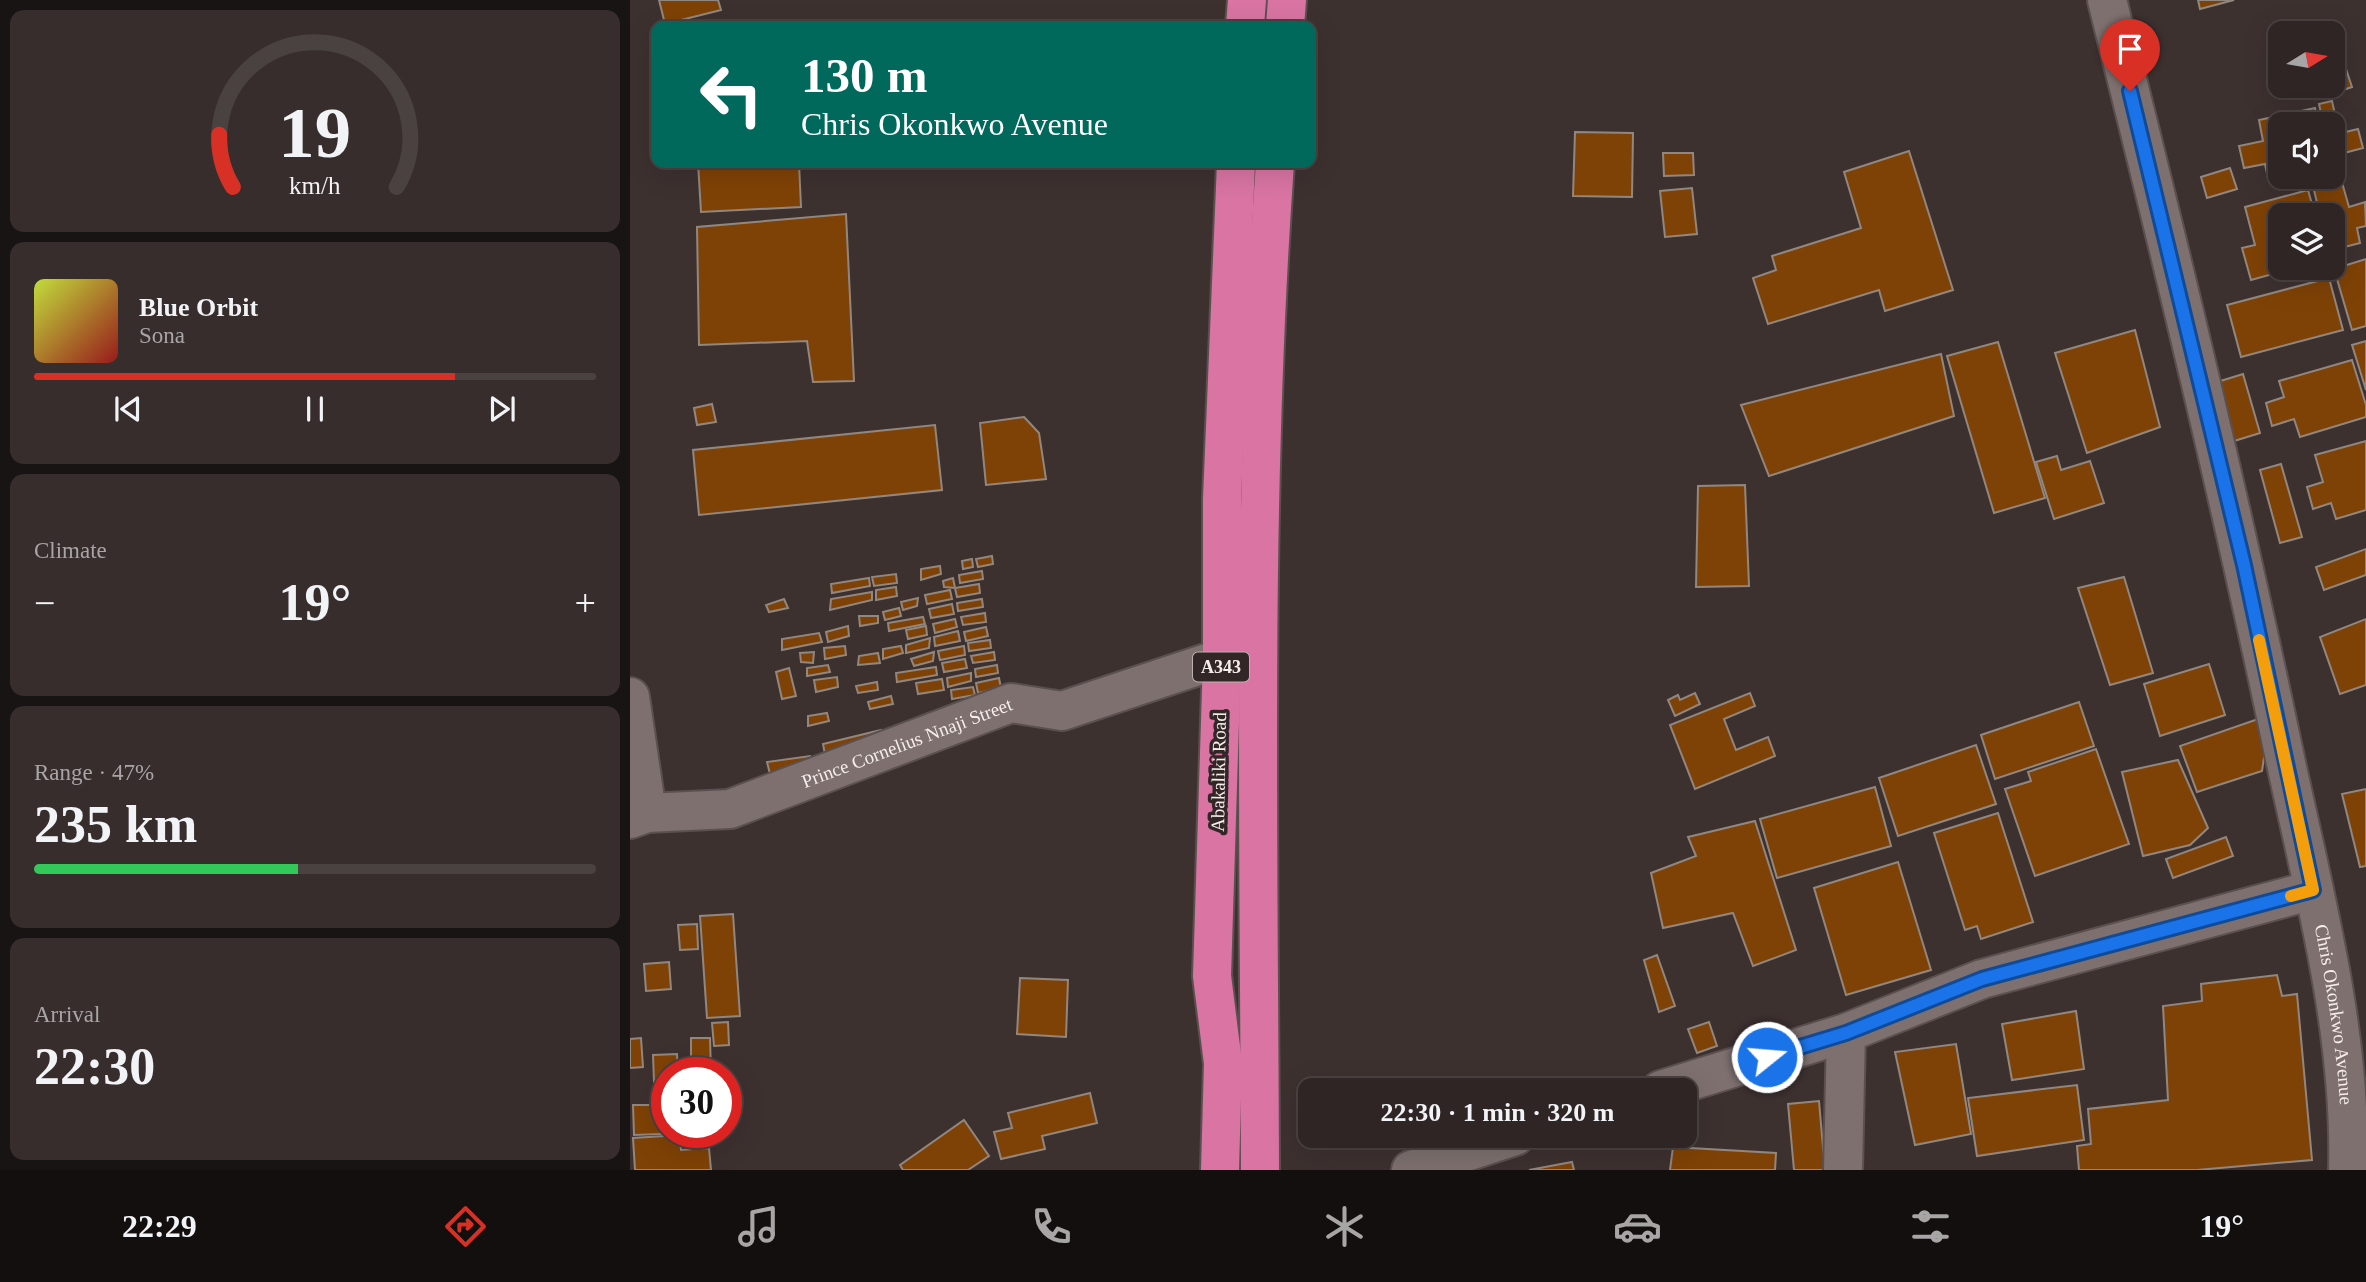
<!DOCTYPE html>
<html lang="en">
<head>
<meta charset="utf-8">
<style>
  body { margin:0; font-family:"Times New Roman",serif; background:#362d2c; color:#f1f3f6; height:100vh; display:flex; flex-direction:column; font-size:26px; white-space:nowrap }
  * { box-sizing:border-box; margin:0 }
  p { font-size:23px; color:#a7a5a6 }
  .icon { flex:none; width:38px; height:38px; fill:none; stroke:currentColor; stroke-width:2; stroke-linecap:round; stroke-linejoin:round }
  .map { position:relative; flex:1; overflow:hidden }
  .drawer { display:flex; flex-direction:column; gap:10px; padding:10px; background:#191414; width:630px }
  .drawer>* { flex:none }
  .hud { position:absolute; left:21px; top:21px; width:665px; height:147px; border-radius:14px; box-shadow:0 7px 28px #0002,0 0 0 2px #494241; background:#00695c; color:#fff; overflow:hidden }
  .needle { width:46px; rotate:79deg }
  .controls { position:absolute; left:1638px; top:21px; display:grid; gap:14px }
  .controls a { display:grid; place-items:center; width:77px; height:77px; border-radius:14px; background:#2e2524; box-shadow:0 7px 28px #0002,0 0 0 2px #494241; font-size:35px }
  .speed { position:absolute; left:21px; top:1057px; display:flex; gap:14px; font-size:35px; font-weight:700; text-align:center }
  .speed>* { display:grid; place-content:center; width:91px; height:91px; border-radius:50%; background:#2e2524; box-shadow:0 7px 28px #0002,0 0 0 2px #494241; line-height:1 }
  .speed .limit { border:10px solid #d22; background:#fff; color:#111 }
  .pin { position:absolute; display:grid; place-items:center; width:60px; height:60px; color:#fff; margin:-72px -30px; border-radius:50% 50% 50% 0; rotate:-45deg; box-shadow:0 0 7px #0007 }
  .pin .icon { rotate:45deg }
  .me { position:absolute; width:77px; margin:-38px; rotate:73deg; stroke-linejoin:round; filter:drop-shadow(0 0 5px #0008) }
  .turn { display:flex; align-items:center; gap:24px; height:147px; padding:0 35px; font-size:32px }
  .turn .icon { width:91px; height:91px; stroke-width:2.5 }
  .turn b { display:block; font-size:49px; line-height:60px }
  .big { font-size:52px; font-weight:700; line-height:1.1 }
  .drawer .tile { flex:1; display:flex; flex-direction:column; justify-content:center; gap:10px; min-width:0; padding:0 24px; border-radius:14px; background:#362d2c }
  .drawer .dial { align-items:center; gap:0 }
  .dial svg { height:182px; overflow:visible; fill:none; stroke:#494241; stroke-width:7; stroke-linecap:round; text-anchor:middle }
  .dial text { fill:#f1f3f6; stroke:none }
  .song { display:flex; align-items:center; gap:21px }
  .cover { width:84px; height:84px; border-radius:10px; background:linear-gradient(135deg,hsl(70 70% 55%),hsl(0 70% 35%)) }
  .played { height:7px; border-radius:4px; background:linear-gradient(90deg,#d93025 75%,#494241 75%) }
  .keys { display:flex; justify-content:space-around; direction:ltr }
  .heat { display:flex; justify-content:space-between; align-items:center; font-size:38px; direction:ltr }
  .charge { height:10px; border-radius:5px; background:linear-gradient(90deg,#34c759 47%,#494241 0) }
  .trip { position:absolute; left:668px; top:1078px; width:399px; height:70px; border-radius:14px; background:#2e2524; box-shadow:0 7px 28px #0002,0 0 0 2px #494241; font-weight:700; line-height:70px; text-align:center }
  .tab-bar { display:flex; height:112px; justify-content:space-around; align-items:center; background:#120f0e; color:#a7a5a6 }
  .tab-bar .icon { width:49px; height:49px }
  .tab-bar .on { color:#d93025 }
  .tab-bar b { font-size:32px; color:#f1f3f6 }
  main { display:flex; flex:1; min-height:0 }
  .map>svg:first-child { display:block }
</style>
</head>
<body>
<main>
<section class="drawer">
<div class="tile dial"><svg viewBox="0 0 100 80">
<path d="M14 69A42 42 0 1 1 86 69"/>
<path d="M14 69A42 42 0 0 1 8 46" stroke="#d93025"/>
<text x="50" y="56" font-size="32" font-weight="700">19</text>
<text x="50" y="72" font-size="11">km/h</text>
</svg></div>
<div class="tile">
<div class="song"><i class="cover"></i><div><b>Blue Orbit</b><p>Sona</p></div></div>
<div class="played"></div>
<div class="keys"><svg class="icon" aria-label="previous" viewBox="0 0 24 24"><path d="M18 5L8 12l10 7zM5 5v14"/></svg><svg class="icon" aria-label="pause" viewBox="0 0 24 24"><path d="M8 5v14M16 5v14"/></svg><svg class="icon" aria-label="next" viewBox="0 0 24 24"><path d="M6 5l10 7-10 7zM19 5v14"/></svg></div>
</div>
<div class="tile"><p>Climate</p>
<div class="heat"><a>−</a><b class="big">19°</b><a>+</a></div>
</div>
<div class="tile"><p>Range · 47%</p><b class="big">235 km</b><div class="charge"></div></div>
<div class="tile"><p>Arrival</p><b class="big">22:30</b></div>
</section>
<div class="map">
<svg width="1736" height="1170" viewBox="0 0 1736 1170">
  <rect width="100%" height="100%" fill="#3d3130"/>
  <!-- building -->
  <g fill="#7f4206" stroke="#91877f" stroke-width="2">
    <path d="M29,0h59l3,10 -56,14z"/>
    <path d="M1568,0h36l-34,9z"/>
    <path d="M1716,69l6,18 -36,12 -4,-13h21v-13z"/>
    <path d="M1702,101l4,18 -13,4 -4,-19z"/>
    <path d="M1685,108l3,16h-38v51l-12,3 -3,-14 -21,4 -5,-22 24,-5 -4,-21z"/>
    <path d="M1728,129l5,19 -30,8v-21z"/>
    <path d="M945,132l58,1 -1,64 -59,-1z"/>
    <path d="M1279,151l44,139 -68,21 -6,-21 -111,34 -15,-46 23,-8 -4,-14 89,-28 -17,-56z"/>
    <path d="M1033,153h30l1,22 -30,1z"/>
    <path d="M68,163h101l2,44 -100,5z"/>
    <path d="M1600,168l7,21 -30,9 -6,-21z"/>
    <path d="M1711,179l8,28 16,-5 1,24 -9,2 3,15 -27,7v-35h-13l-7,-29z"/>
    <path d="M1062,188l5,46 -32,3 -5,-46z"/>
    <path d="M1678,190l7,25h-35v53h14l-43,12 -9,-32 13,-3 -10,-38z"/>
    <path d="M216,214l8,167 -41,1 -6,-41 -108,4 -2,-118z"/>
    <path d="M1736,259v67l-14,4 -18,-61z"/>
    <path d="M1699,278l14,52 -102,27 -14,-52z"/>
    <path d="M1505,330l25,97 -73,26 -32,-100z"/>
    <path d="M1736,341v49l-14,-45z"/>
    <path d="M1368,342l47,156 -51,15 -47,-157z"/>
    <path d="M1311,354l13,62 -185,60 -28,-71z"/>
    <path d="M1722,360l14,45v12l-66,20 -6,-18 -22,7 -6,-23 18,-6 -5,-16z"/>
    <path d="M1613,374l17,59 -29,9 -17,-59z"/>
    <path d="M82,404l4,18 -19,3 -3,-17z"/>
    <path d="M394,417l15,16 7,46 -60,6 -6,-62z"/>
    <path d="M305,425l7,65 -243,25 -6,-65z"/>
    <path d="M1736,441v69l-30,9 -5,-16 -18,6 -6,-22 16,-5 -8,-27z"/>
    <path d="M1427,456l4,14 29,-9 14,42 -50,16 -18,-57z"/>
    <path d="M1651,464l21,73 -22,6 -20,-73z"/>
    <path d="M1115,485l4,101 -53,1 2,-101z"/>
    <path d="M1736,549v26l-42,15 -8,-23z"/>
    <path d="M362,556l1,8 -15,3 -2,-8z"/>
    <path d="M342,559l1,8 -10,2 -1,-8z"/>
    <path d="M310,566l1,8 -20,6v-11z"/>
    <path d="M352,571l1,8 -23,4 -1,-8z"/>
    <path d="M266,574l1,9 -23,3 -2,-9z"/>
    <path d="M1494,577l29,96 -43,12 -32,-97z"/>
    <path d="M239,578l1,8 -38,7 -1,-9z"/>
    <path d="M323,578l2,10 -11,-1 -1,-6z"/>
    <path d="M349,584l1,9 -23,4 -2,-9z"/>
    <path d="M266,587l1,9 -21,4v-10z"/>
    <path d="M320,590l2,9 -25,5 -2,-9z"/>
    <path d="M242,592v8l-42,10 1,-11z"/>
    <path d="M288,598l-1,8 -14,4 -2,-8z"/>
    <path d="M154,599l4,9 -19,4 -3,-7z"/>
    <path d="M352,599l1,8 -25,4 -1,-8z"/>
    <path d="M322,604l2,10 -23,4 -2,-9z"/>
    <path d="M269,608l2,8 -16,4 -2,-8z"/>
    <path d="M355,613l1,9 -23,3 -2,-8z"/>
    <path d="M229,616h19v7l-18,3z"/>
    <path d="M293,617l2,7 -36,7 -1,-8z"/>
    <path d="M325,619l2,8 -22,6 -2,-9z"/>
    <path d="M1736,619v66l-26,9 -20,-57z"/>
    <path d="M218,626l1,10 -21,6 -2,-10z"/>
    <path d="M296,626l1,9 -19,4 -2,-9z"/>
    <path d="M356,627l2,9 -22,5 -2,-9z"/>
    <path d="M328,631l2,10 -25,5 -1,-9z"/>
    <path d="M189,633l3,9 -40,8v-11z"/>
    <path d="M300,638l-1,10 -23,5v-8z"/>
    <path d="M360,640l1,8 -22,3 -1,-8z"/>
    <path d="M215,646l1,9 -21,4 -1,-11z"/>
    <path d="M271,646l2,7 -20,6v-10z"/>
    <path d="M334,646l1,9 -25,5 -2,-9z"/>
    <path d="M184,652l-1,11 -12,-1 -1,-9z"/>
    <path d="M304,652l-1,9 -19,5 -3,-7z"/>
    <path d="M364,652l1,8 -22,3 -2,-7z"/>
    <path d="M248,653l2,10 -22,2 1,-9z"/>
    <path d="M335,659l2,9 -23,4 -2,-9z"/>
    <path d="M1579,664l16,51 -65,21 -16,-52z"/>
    <path d="M198,665l2,7 -23,4v-8z"/>
    <path d="M367,665l1,8 -22,4 -1,-8z"/>
    <path d="M306,667l1,8 -40,7 -1,-9z"/>
    <path d="M159,668l7,28 -14,3 -6,-27z"/>
    <path d="M341,673v8l-23,6 -1,-9z"/>
    <path d="M207,677l1,10 -22,5 -2,-12z"/>
    <path d="M369,678l2,10 -23,5 -2,-10z"/>
    <path d="M312,679l2,11 -26,4 -2,-11z"/>
    <path d="M247,682l1,8 -20,3 -2,-7z"/>
    <path d="M343,687l2,8 -23,4 -1,-9z"/>
    <path d="M1065,693l5,11 -25,12 -7,-16 10,-5 2,5z"/>
    <path d="M1120,693l5,13 -31,13 12,31 32,-13 7,19 -80,33 -25,-64z"/>
    <path d="M261,696l2,8 -23,5 -2,-7z"/>
    <path d="M1449,702l15,44 -99,33 -14,-44z"/>
    <path d="M197,713l2,8 -21,5v-10z"/>
    <path d="M1628,719l8,25 -4,27 -65,21 -17,-46z"/>
    <path d="M251,730l4,14 -59,16 -3,-16z"/>
    <path d="M1346,745l20,59 -98,32 -19,-58z"/>
    <path d="M1466,749l33,95 -94,32 -30,-87 26,-8 -3,-9z"/>
    <path d="M180,756l2,11 -42,7 -3,-12z"/>
    <path d="M1548,760l30,68 -18,17 -47,11 -21,-84z"/>
    <path d="M1245,787l16,59 -114,32 -17,-59z"/>
    <path d="M1736,789v77l-6,1 -18,-73z"/>
    <path d="M1368,813l35,109 -52,17 -4,-13 -12,4 -31,-97z"/>
    <path d="M1125,821l41,129 -43,16 -20,-53 -70,15 -12,-55 45,-17 -8,-19z"/>
    <path d="M1596,837l7,19 -60,22 -7,-19z"/>
    <path d="M1268,862l33,108 -85,25 -32,-107z"/>
    <path d="M103,914l7,102 -33,2 -7,-102z"/>
    <path d="M67,924l1,25 -18,1 -2,-25z"/>
    <path d="M1027,955l18,51 -16,6 -15,-52z"/>
    <path d="M39,962l2,27 -25,2 -2,-27z"/>
    <path d="M1647,975l5,21 15,-2 15,166 -115,10h-118l-2,-24 14,-2 -3,-35 80,-9 -5,-94 39,-5 -1,-17z"/>
    <path d="M390,978l48,2 -2,57 -49,-3z"/>
    <path d="M1446,1011l8,58 -72,11 -10,-56z"/>
    <path d="M98,1022l1,23 -15,1 -2,-23z"/>
    <path d="M1079,1022l8,24 -20,7 -9,-24z"/>
    <path d="M11,1038l2,29 -13,1v-29z"/>
    <path d="M61,1038h19l1,35h-20z"/>
    <path d="M1326,1044l15,90 -56,11 -20,-93z"/>
    <path d="M47,1054l1,19h-11v8l-13,1 -1,-27z"/>
    <path d="M1447,1085l7,55 -107,16 -9,-58z"/>
    <path d="M37,1090v42h45l-78,3 -1,-30h24l-1,-14z"/>
    <path d="M460,1093l7,30 -55,13 3,13 -44,10 -7,-27 18,-4 -4,-15z"/>
    <path d="M1189,1101l6,69h-31l-6,-66z"/>
    <path d="M334,1120l25,36 -21,14h-65l-3,-5z"/>
    <path d="M50,1135l1,15 28,-2 2,22h-76l-2,-32z"/>
    <path d="M1043,1147l103,6 -1,17h-105z"/>
    <path d="M942,1162l2,8h-45z"/>
  </g>
  <g fill="none" stroke-linecap="round" stroke-linejoin="round">
    <!-- minor casing -->
    <g stroke="#5a504f" stroke-width="42">
      <g id="minor">
        <path id="s1" d="M1477,0c63,249 123,498 176,749 29,137 69,280 65,421"/>
        <path d="M0,697l17,116"/>
        <path id="s2" d="M0,819l17,-6 83,-4 281,-106 51,8 160,-53"/>
        <path d="M1031,1090l185,-57 136,-54 331,-89"/>
        <path d="M781,1170l104,-34"/>
        <path d="M1213,1170l3,-137"/>
      </g>
    </g>
    <!-- highway casing -->
    <g stroke="#5a504f" stroke-width="42">
      <g id="highway">
        <path d="M615,26l2,-26"/>
        <path d="M655,26l2,-26"/>
        <path d="M590,1170l3,-107 -11,-87 10,-318v-159l14,-336"/>
        <path d="M630,1170c-1,-336 -9,-672 15,-1007"/>
      </g>
    </g>
    <!-- minor -->
    <use href="#minor" stroke="#7d706f" stroke-width="38"/>
    <!-- highway -->
    <use href="#highway" stroke="#d974a3" stroke-width="38"/>
  </g>
  <g fill="none" stroke-linecap="round" stroke-linejoin="round">
    <!-- route casing -->
    <g stroke="#114b97" stroke-width="18">
      <path id="route" d="M1137,1057l79,-24 136,-54 331,-89 -69,-325 -114,-474"/>
    </g>
    <!-- route -->
    <use href="#route" stroke="#1a73e8" stroke-width="12"/>
    <!-- slow -->
    <path stroke="#f59e0b" stroke-width="12" d="M1629,640l54,250 -22,6"/>
  </g>
  <g text-anchor="middle" stroke-width="7" stroke-linejoin="round" paint-order="stroke">
    <!-- shield labels -->
    <rect fill="#322726" stroke="#bab2b1" stroke-width="2" x="563" y="652.5" width="56" height="29" rx="5"/>
    <g font-size="18" font-weight="bold" fill="#f5edec">
      <text x="591" y="673">A343</text>
    </g>
    <!-- street labels -->
    <g font-size="19" fill="#f5edec" stroke="#322726">
      <text dy="7" stroke="none"><textPath href="#s2" startOffset="290">Prince Cornelius Nnaji Street</textPath></text>
      <text transform="translate(588 772) rotate(-89)" y="7">Abakaliki Road</text>
      <text dy="7" stroke="none"><textPath href="#s1" startOffset="1040">Chris Okonkwo Avenue</textPath></text>
    </g>
  </g>
</svg>
<div class="controls">
<a><svg class="needle" viewBox="-14 -14 28 28"><path d="M0-13l5 13h-10z" fill="#e53935"/><path d="M0 13l5-13h-10z" fill="#a7a5a6"/></svg></a>
<a><svg class="icon" aria-label="sound" viewBox="0 0 24 24"><path d="M4 9h4l5-4v14l-5-4H4zM17 9q2 3 0 6"/></svg></a>
<a><svg class="icon" aria-label="layers" viewBox="0 0 24 24"><path d="M12 4l9 5-9 5-9-5zM3 14l9 5 9-5"/></svg></a>
</div>
<div class="speed"><div class="limit">30</div></div>
<div class="pin" style="left:1500px;top:91px;background:#d93025"><svg class="icon" aria-label="arrive" viewBox="0 0 24 24"><path d="M6 21V4h12l-3 4 3 4H6"/></svg></div>
<svg class="me" style="left:1137px;top:1057px" viewBox="-20 -20 40 40"><circle r="17" fill="#1a73e8" stroke="#fff" stroke-width="3"/><path d="M0-11L8 9 0 5-8 9z" fill="#fff"/></svg>
<div class="trip">22:30 · 1 min · 320 m</div>
<div class="hud">
<div class="turn"><svg class="icon" aria-label="left" viewBox="0 0 24 24"><path d="M17 20v-9H6M10 6l-5 5 5 5"/></svg><div><b>130 m</b>Chris Okonkwo Avenue</div></div>
</div>
</div>
</main>
<nav class="tab-bar">
<b>22:29</b>
<svg class="icon on" aria-label="directions" viewBox="0 0 24 24"><path d="M12 3l9 9-9 9-9-9zM9 14v-3h6M13 9l2 2-2 2"/></svg>
<svg class="icon" aria-label="music" viewBox="0 0 24 24"><path d="M9 18V5l10-2v13"/><circle cx="6" cy="18" r="3"/><circle cx="16" cy="16" r="3"/></svg>
<svg class="icon" aria-label="phone" viewBox="0 0 24 24"><path d="M5 4h4l2 5-3 2q2 4 5 5l2-3 5 2v4C11 20 4 13 5 4z"/></svg>
<svg class="icon" aria-label="climate" viewBox="0 0 24 24"><path d="M12 3v18M4 7l16 10M4 17L20 7"/></svg>
<svg class="icon" aria-label="car" viewBox="0 0 24 24"><path d="M5 17H2v-5l4-1 3-4h7l3 4 3 1v5h-3M9 17h6M6 11h13"/><circle cx="7" cy="17" r="2"/><circle cx="17" cy="17" r="2"/></svg>
<svg class="icon" aria-label="filters" viewBox="0 0 24 24"><path d="M4 7h16M4 17h16"/><circle cx="9" cy="7" r="2"/><circle cx="15" cy="17" r="2"/></svg>
<b>19°</b>
</nav>
</body>
</html>
